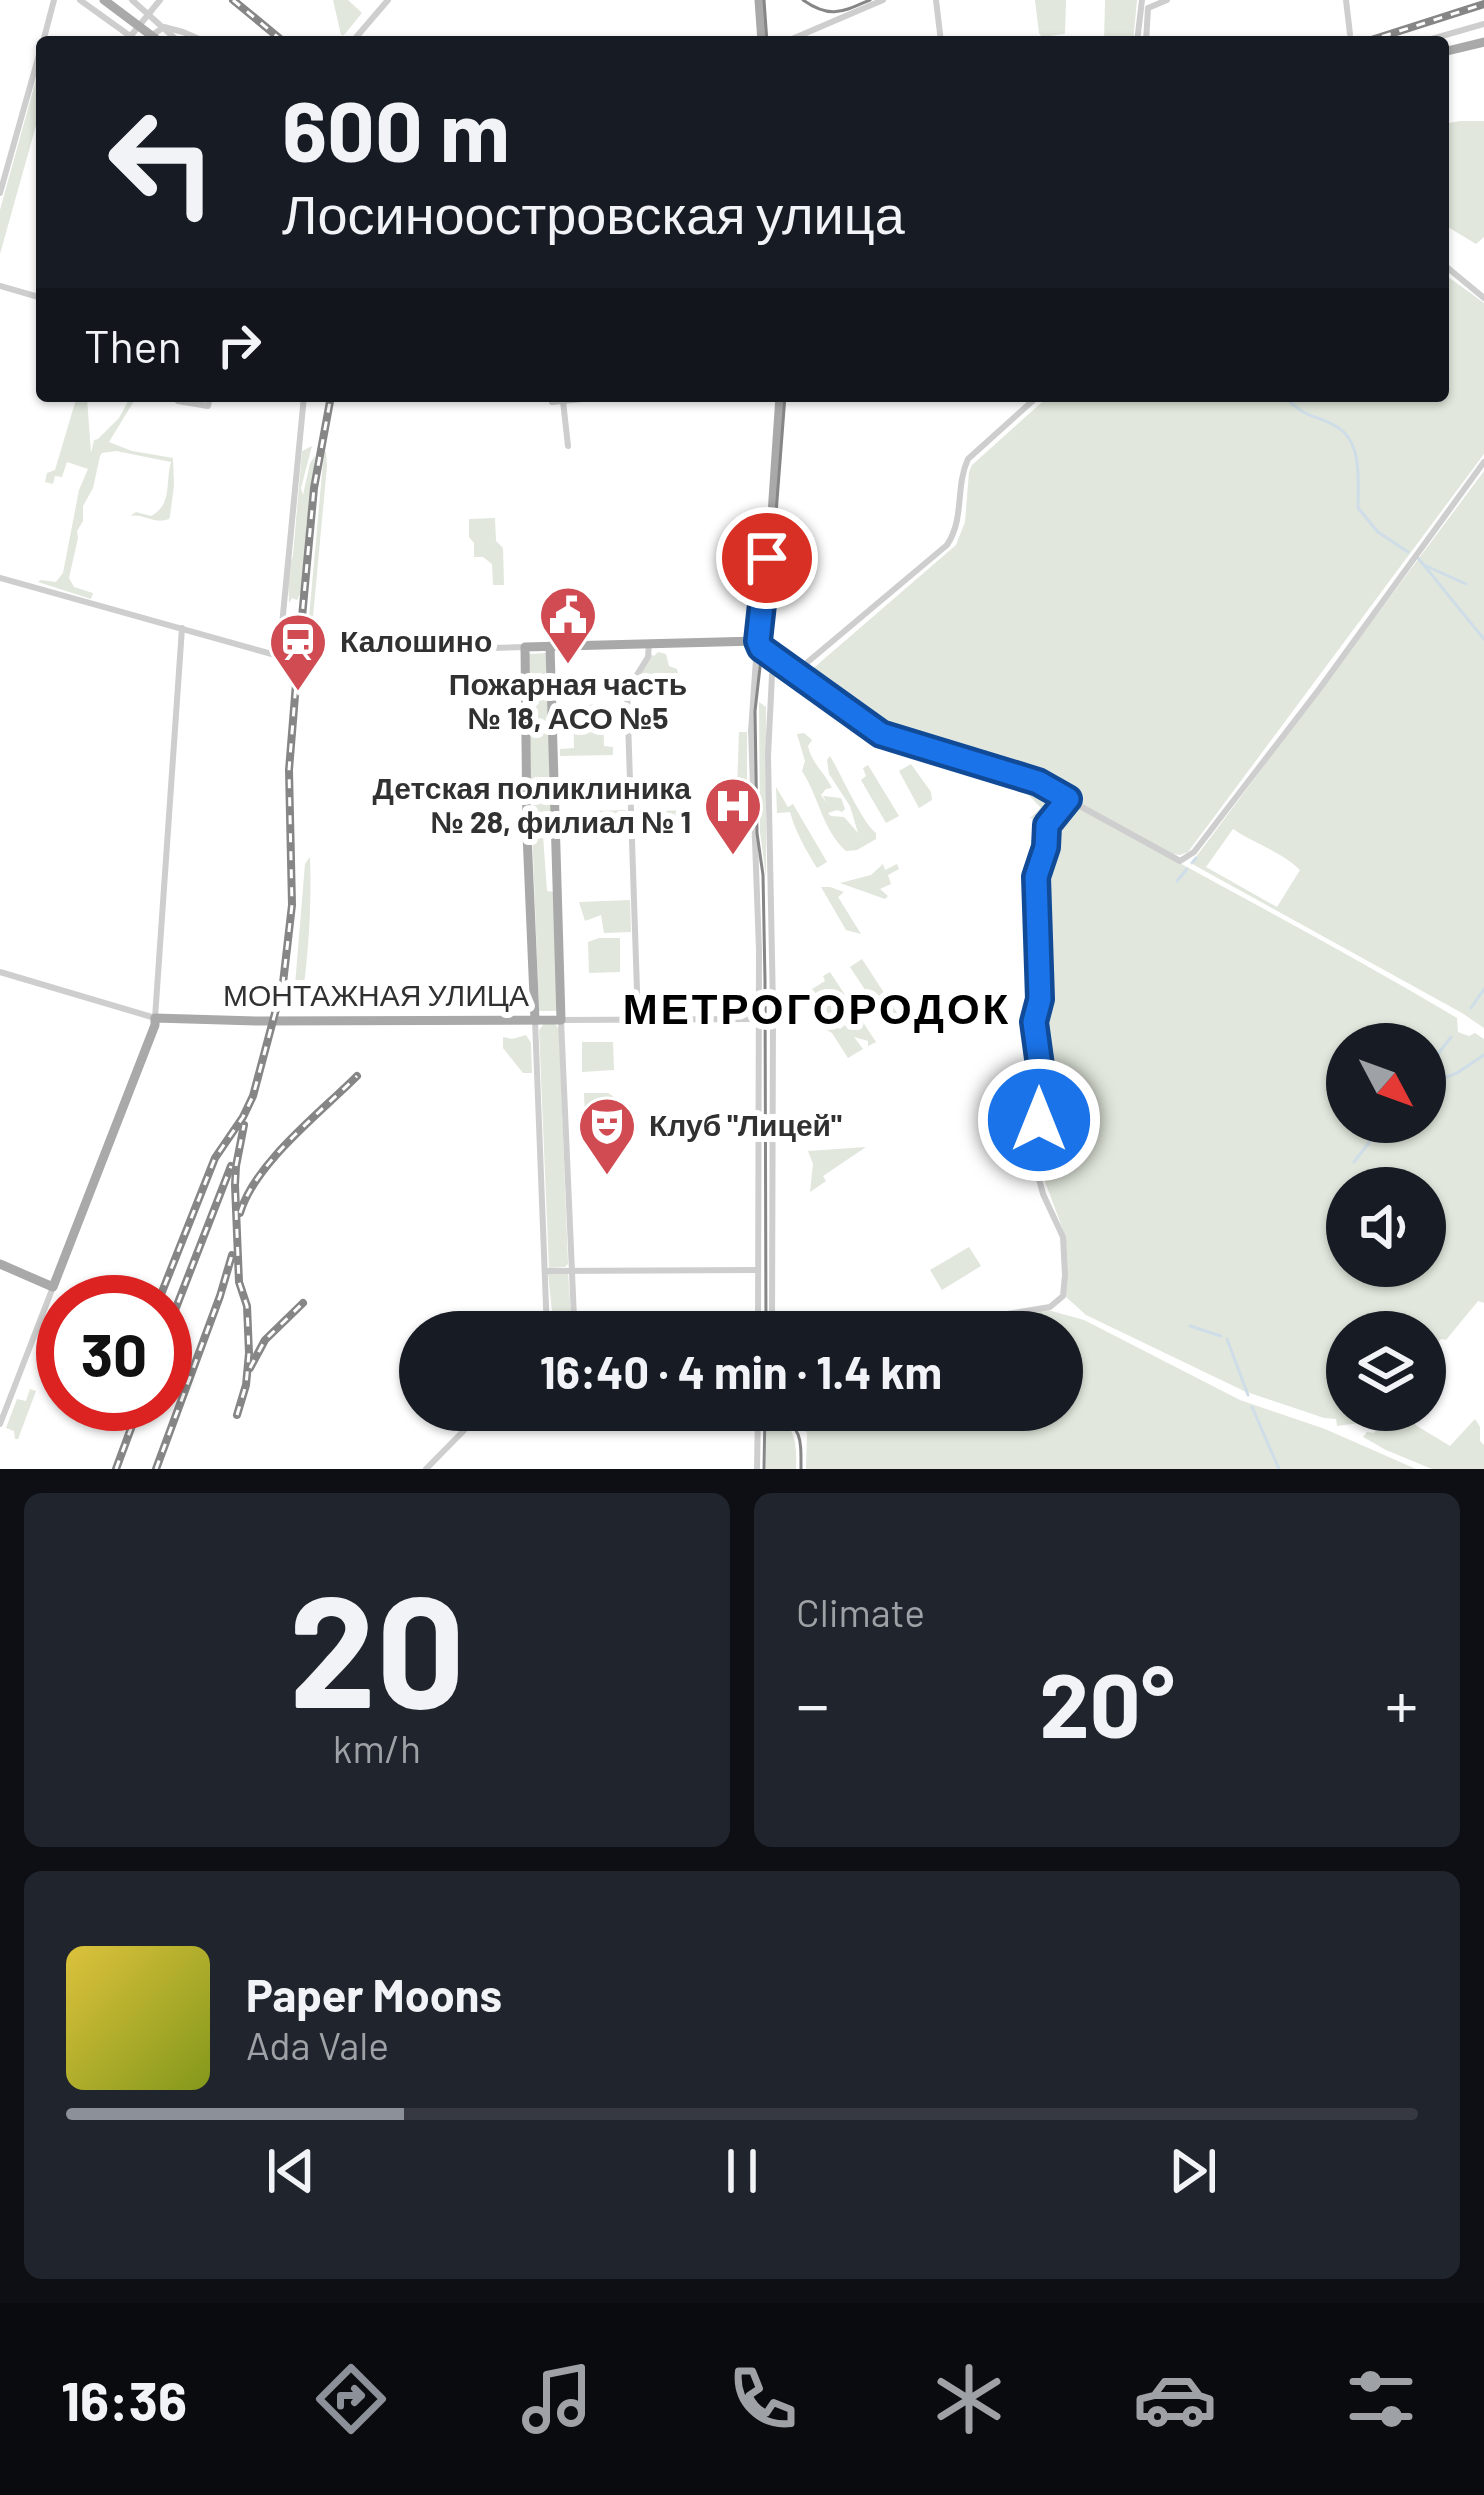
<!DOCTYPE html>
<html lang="en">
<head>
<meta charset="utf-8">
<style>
  body { margin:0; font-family:Barlow,sans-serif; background:#20242c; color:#f1f3f6; height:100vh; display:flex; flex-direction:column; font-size:45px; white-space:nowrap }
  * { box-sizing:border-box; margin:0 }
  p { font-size:39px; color:#9ea1a6 }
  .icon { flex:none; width:66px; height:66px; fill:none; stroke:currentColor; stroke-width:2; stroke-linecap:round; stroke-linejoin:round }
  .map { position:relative; height:1469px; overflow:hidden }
  .side { display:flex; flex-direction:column; gap:24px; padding:24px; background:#0d0f14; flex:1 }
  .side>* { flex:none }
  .top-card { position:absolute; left:36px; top:36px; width:1413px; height:366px; border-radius:12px; box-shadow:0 3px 9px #0004; background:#171b24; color:#f1f3f6; overflow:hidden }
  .needle { width:78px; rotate:131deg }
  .fabs { position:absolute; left:1326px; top:1023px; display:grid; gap:24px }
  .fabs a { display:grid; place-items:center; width:120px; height:120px; border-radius:50%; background:#171b24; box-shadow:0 3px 9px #0004; font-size:60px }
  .speed { position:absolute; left:36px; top:1275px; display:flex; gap:24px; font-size:60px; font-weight:700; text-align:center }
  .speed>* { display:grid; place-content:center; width:156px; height:156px; border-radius:50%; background:#171b24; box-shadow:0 3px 9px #0004; line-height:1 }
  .speed .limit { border:18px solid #d22; background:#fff; color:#111 }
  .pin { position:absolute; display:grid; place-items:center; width:102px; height:102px; color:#fff; margin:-51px; border:6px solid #fff; border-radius:50%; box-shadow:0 3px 12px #0007 }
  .me { position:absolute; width:132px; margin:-66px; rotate:0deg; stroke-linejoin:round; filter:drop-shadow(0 0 9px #0008) }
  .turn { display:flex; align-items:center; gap:42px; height:252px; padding:0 48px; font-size:54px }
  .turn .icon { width:156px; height:156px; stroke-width:2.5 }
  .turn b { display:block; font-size:84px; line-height:102px }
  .then { display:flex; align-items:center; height:114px; padding:0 48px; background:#0003; gap:24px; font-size:45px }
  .big { font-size:90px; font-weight:700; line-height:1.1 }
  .side .tile { flex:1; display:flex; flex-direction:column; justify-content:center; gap:18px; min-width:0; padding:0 42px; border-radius:18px; background:#20242c }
  .side .dial { align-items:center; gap:0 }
  .dial b { font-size:156px; line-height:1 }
  .song { display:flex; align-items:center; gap:36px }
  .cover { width:144px; height:144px; border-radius:18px; background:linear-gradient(135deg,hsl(50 70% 55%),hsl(70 70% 35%)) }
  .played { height:12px; border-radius:6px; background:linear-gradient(90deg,#8c9099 25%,#363941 25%) }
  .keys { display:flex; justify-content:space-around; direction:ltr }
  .heat { display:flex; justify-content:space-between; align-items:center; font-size:66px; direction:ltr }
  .side .tiles { flex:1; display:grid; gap:24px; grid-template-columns:1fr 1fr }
  .tile:last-child { grid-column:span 2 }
  .trip { position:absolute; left:399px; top:1311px; width:684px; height:120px; border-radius:60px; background:#171b24; box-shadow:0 3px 9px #0004; font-weight:700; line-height:120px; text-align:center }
  .tabs { display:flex; height:192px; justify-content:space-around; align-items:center; background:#090b0e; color:#9ea1a6 }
  .tabs .icon { width:84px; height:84px }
  .tabs .on { color:#8c9099 }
  .tabs b { font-size:54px; color:#f1f3f6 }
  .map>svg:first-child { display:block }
</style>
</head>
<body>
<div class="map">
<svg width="1484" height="1469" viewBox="0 0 1484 1469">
  <rect width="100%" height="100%" fill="#fff"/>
  <!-- green -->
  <g fill="#e1e7dc" fill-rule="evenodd">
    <path d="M333,0h15l14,13 -18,22h-3z"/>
    <path d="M1035,0h31l-1,34 -23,3 -3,-4z"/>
    <path d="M1105,0h32l-4,42h-29z"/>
    <path d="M42,58v46l-42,150v-44z"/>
    <path d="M1460,121h24v116l-8,7 -33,-20v-100z"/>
    <path d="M1443,273l41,30v151l-296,398 -8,3 -8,-1 -132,-73 -157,-47 -74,-59v-3l147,-127 9,-23 4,-50 3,-7 77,-69h394z"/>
    <path d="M77,396l10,2 4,55 3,-13 4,-1 21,-21 12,-22h6l-28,46 23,9 41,7 1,28 -4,30 -1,3c-14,6 -26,-6 -39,-3l6,-4 15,4c22,-12 14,-33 20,-54l-55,-11 -14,2 -2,3 -7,32 -10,18v15l-6,10 1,7 -9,40 5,9 19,6 -2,6 -53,-17 3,-2 15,2 7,-9 16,-83 9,-21 -21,-7 -5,15 -7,-1 -2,8 -8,-2 2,-9 8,-3z"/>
    <path d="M312,446l-11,42 2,7 7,-32 5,-7 -3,48 -6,21 2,14 -5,50 -6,11 -5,-2 -3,5 -1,-31 5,-17 9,-104z"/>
    <path d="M324,451l2,1 1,14 -16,172 -5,5 -1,-5 3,-9z"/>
    <path d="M1484,471v557l-22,-15 -268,-148 -1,-4zM1233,829c22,15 49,23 67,41l-23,37 -71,-40z"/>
    <path d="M495,518l1,23 7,7 1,37h-11l-1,-21 -9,-7h-9v-14l-5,-6v-18z"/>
    <path d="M658,652l8,2 3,12 8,3 1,4 -22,7 -19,-1 13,-25 4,2z"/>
    <path d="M547,653l5,168 -10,1 5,69 8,1 2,119h-18l-12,-316 1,-41z"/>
    <path d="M759,702l7,5v170l-6,-45z"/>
    <path d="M603,704l1,42 9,1v8l-53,1v-7l14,-1 -1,-42z"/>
    <path d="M739,732h8v106h-8l1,-39 -4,-2 4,-1v-6l-3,-1z"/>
    <path d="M804,733l8,7 -4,6c3,16 16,26 24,42l-6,1 -5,6 7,10 -5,-9 18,2 4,11 -3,3 -5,-2 -9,3 3,3 13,1 14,16 -8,-27 -21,-32 -2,-14 3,-4c11,18 33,68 46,77v6l-19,11 -11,1c-23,-20 -28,-56 -44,-80l3,-10 -8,-27z"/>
    <path d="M911,764l20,28 1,8 -13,8 -20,-37z"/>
    <path d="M868,765l31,51 -13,7 -25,-43 5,-4 -3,-8z"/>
    <path d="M1019,781l42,19 -2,7 -15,16 -14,-5 11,-10 -21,-22z"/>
    <path d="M776,787l12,20 5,-3 34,58 -10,6c-11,-18 -22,-37 -27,-56l-13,1z"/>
    <path d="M1068,801c129,73 261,141 389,217l1,14 11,4 6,-3 9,6v264l-6,-2 -32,39 -5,-1 -16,17v-24h-78v78h23l-10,13 -23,3 -1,-7 -12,-1 -80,-27 -158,-76 -21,-19 1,-58 -29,-78 10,-75 -10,-62 2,-147 9,-46zM1347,1044h78v78h-78zM1347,1188h78v78h-78z"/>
    <path d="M626,810l1,20 -31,1 -1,-20z"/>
    <path d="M694,810l-3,10 3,4 -37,1v-4h-3v-10z"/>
    <path d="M310,857c2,51 -2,101 -9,151l-8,1 12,-145z"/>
    <path d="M883,864l2,6 12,-6 2,5 -11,6 3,9 -11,5 8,7 -3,3 -45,-16 31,-8z"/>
    <path d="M830,887l14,5 -6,5 23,37 -15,-4 -25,-43z"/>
    <path d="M630,900l1,32 -27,1 -3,-18 -16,6 -6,-19z"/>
    <path d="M599,938h21v34l-31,1 -1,-31z"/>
    <path d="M862,959l41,63 -18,-2 -35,-53z"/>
    <path d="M830,972l46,70 -8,4v-5l-14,-4 9,12 -15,9 -16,-25 -9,-5 7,-4 10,5 5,-4 14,4 1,-4 -9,-1 -4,-11 -14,9 -21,-33 13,-8 -2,-5z"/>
    <path d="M544,1024h11l4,5 9,235 -3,3 -16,1 -10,-238z"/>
    <path d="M526,1035l5,8 1,30h-9l-20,-25v-11l9,2z"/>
    <path d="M582,1042h31l1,28 -32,2z"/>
    <path d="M584,1093h24l5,3 -1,28 -18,2 -5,7 -5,-3 4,-8 -3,-4z"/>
    <path d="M866,1147l-43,29 3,5 -16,11 3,-28 -5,-13z"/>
    <path d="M969,1247l12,19 -39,24 -12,-20z"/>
    <path d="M568,1272l3,44 -17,15 -6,-58z"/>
    <path d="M1048,1310l36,10 156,80 85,29 91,40h-610l1,-36 -20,-23h97l19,12 15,-1 17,-11h127v-78h-79l27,-17z"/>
    <path d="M30,1389l6,2 -18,48h-3l-1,-8 -8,-3 11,-29 9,2z"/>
    <path d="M766,1410h10c19,19 21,33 20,59h-30z"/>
    <path d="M1389,1411l7,6 6,-4 15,13 33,20 25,-27 5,8v14l4,4v24h-52l-46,-19 -23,-13 4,-5 7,1z"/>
  </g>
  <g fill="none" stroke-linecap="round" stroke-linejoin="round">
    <!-- stream -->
    <g stroke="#cedde7" stroke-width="3">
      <path d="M1281,396h1"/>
      <path d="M1287,399c21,21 29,15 50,28 26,15 21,55 21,81l20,24 30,20"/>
      <path d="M1418,558l66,81"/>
      <path d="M1424,565l42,19"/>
      <path d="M1192,863l4,-5"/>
      <path d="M1177,881l10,-12"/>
      <path d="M1471,1008l13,-19"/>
      <path d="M1425,1071l26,-34"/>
      <path d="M1425,1086l32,-13 27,-18"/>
      <path d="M1354,1162l31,-40"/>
      <path d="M1190,1326l31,10"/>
      <path d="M1227,1339l21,56"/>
      <path d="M1252,1407l27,62"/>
    </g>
    <!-- minor -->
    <g stroke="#cecece" stroke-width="6">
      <path d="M80,0l57,41 8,-1 19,-13 19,5 23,10"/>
      <path d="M936,0l5,42"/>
      <path d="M1346,0l4,34"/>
      <path d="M129,38l31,-38"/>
      <path d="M43,42l11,-42"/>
      <path d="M352,42l36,-42"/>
      <path d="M785,42l98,-42"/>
      <path d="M1137,42l5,-42"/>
      <path d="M1146,42l2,-34 19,-8"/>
      <path d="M1421,42l63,-18"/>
      <path d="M0,193l42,-149"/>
      <path d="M1443,264l41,34"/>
      <path d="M0,286l42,12"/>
      <path d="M178,401l30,5 2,-10"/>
      <path d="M563,401l5,45"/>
      <path d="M552,402l61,-6"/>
      <path d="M0,578l279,78 25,-260"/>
      <path d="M757,641l8,10 116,83 157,49 142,78 14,-9 126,-164 164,-226"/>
      <path d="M757,645l-6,86 8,219 -1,382"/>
      <path d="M339,652l186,-5"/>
      <path d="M797,671l150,-126c18,-27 8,-58 21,-86l70,-63"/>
      <path d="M0,972l155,46 27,-390"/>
      <path d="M535,1020l12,312"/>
      <path d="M638,1020l-11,-329 21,-34 1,-14"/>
      <path d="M546,1271l212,-1"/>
      <path d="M574,1318l-13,-298 198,-1"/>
      <path d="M574,1318l185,3 13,1 14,10"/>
      <path d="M772,1322l1,-314 -5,-252 4,-81 6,-16"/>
      <path d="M560,1332l14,-14"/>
      <path d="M978,1332l29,-18 43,-7 13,-11 2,-21 -2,-38 -20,-43 -9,-33 1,-20 9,-46 -10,-73 6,-23 -5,-106 1,-16 10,-30 1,-22 21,-27"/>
      <path d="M891,1410c15,10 22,11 39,5l3,-5"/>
      <path d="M0,1424l53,-137"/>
      <path d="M426,1469l58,-59"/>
      <path d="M757,1469l1,-59"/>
    </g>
    <!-- major -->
    <g stroke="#a9a9a9" stroke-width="9">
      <path d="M759,0l3,42"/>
      <path d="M1443,52l41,-10"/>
      <path d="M535,1020l-8,-186 -2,-187 232,-6 15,-127 8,-118"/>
      <path d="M0,1264l53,23 102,-262v-7l103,3 303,-1 -11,-374"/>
    </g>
    <!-- tram -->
    <g stroke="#868686" stroke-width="3">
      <path d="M764,0l3,42"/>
      <path d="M803,0c27,19 39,12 67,0"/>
      <path d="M766,1332l-1,-351 -2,-106 -6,-42 -2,-122 18,-158 12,-157"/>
      <path d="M778,1410c24,22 23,27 23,59"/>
      <path d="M764,1469l1,-59"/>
    </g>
    <!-- rail casing -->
    <g stroke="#868686" stroke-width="8">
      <g id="rail">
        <path d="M233,0l51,42"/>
        <path d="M1365,42l119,-38"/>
        <path d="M240,1213c15,-50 79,-99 117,-137"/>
        <path d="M158,1302l57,-144 28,-41 10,-21 30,-113 9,-78 -3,-135 8,-99 17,-183 17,-92"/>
        <path d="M165,1336l66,-170"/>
        <path d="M250,1368l15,-28 38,-37"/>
        <path d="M237,1415l9,-30 3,-32 -2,-47 -8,-24 -4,-97 1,-19 8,-41"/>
        <path d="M116,1469l24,-65"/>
        <path d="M156,1469l64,-173 12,-41"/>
      </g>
    </g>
    <!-- rail -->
    <use href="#rail" stroke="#fff" stroke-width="3" stroke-dasharray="9" stroke-linecap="butt"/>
    <!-- minor-bridge -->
    <path stroke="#cecece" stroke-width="6" d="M132,0l47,42"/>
    <!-- major-bridge -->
    <path stroke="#a9a9a9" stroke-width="9" d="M104,0l56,42"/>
  </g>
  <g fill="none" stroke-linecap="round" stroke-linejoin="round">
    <!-- route casing -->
    <g stroke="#114b97" stroke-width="30">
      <path id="route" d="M767,558l-9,83 3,7 120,86 157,48 30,17 -21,26 -1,22 -10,30 4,122 -6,23 10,73 -5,25"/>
    </g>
    <!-- route -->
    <use href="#route" stroke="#1a73e8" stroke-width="21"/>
  </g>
  <!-- icons -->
  <defs>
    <g id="civic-pin" transform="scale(3)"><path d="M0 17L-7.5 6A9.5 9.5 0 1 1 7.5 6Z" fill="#d04c52" stroke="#fff"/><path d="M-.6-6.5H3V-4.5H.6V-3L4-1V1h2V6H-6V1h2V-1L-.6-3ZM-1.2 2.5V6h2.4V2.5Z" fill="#fff"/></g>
    <g id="station-pin" transform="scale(3)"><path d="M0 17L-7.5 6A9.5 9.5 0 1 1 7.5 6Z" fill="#d04c52" stroke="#fff"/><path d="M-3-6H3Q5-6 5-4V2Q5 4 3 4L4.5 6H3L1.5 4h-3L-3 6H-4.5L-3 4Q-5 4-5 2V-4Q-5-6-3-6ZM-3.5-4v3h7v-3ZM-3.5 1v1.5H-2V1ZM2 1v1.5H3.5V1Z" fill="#fff"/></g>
    <g id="hospital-pin" transform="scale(3)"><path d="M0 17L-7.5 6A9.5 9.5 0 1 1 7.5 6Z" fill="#d04c52" stroke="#fff"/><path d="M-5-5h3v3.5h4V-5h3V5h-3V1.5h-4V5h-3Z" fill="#fff"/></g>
    <g id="theatre-pin" transform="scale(3)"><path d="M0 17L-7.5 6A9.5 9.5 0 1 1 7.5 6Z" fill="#d04c52" stroke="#fff"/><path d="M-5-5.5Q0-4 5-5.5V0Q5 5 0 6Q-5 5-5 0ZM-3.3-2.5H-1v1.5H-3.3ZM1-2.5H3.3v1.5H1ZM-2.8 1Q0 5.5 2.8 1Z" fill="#fff"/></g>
  </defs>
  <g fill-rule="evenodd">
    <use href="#civic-pin" x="568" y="615"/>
    <use href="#station-pin" x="298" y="642"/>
    <use href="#hospital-pin" x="733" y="806"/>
    <use href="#theatre-pin" x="607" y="1126"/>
  </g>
  <g text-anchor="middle" stroke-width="12" stroke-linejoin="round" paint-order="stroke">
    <!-- poi labels -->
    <g font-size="30" font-weight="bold" fill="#313131" stroke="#fff" text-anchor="start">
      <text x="340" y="652">Калошино</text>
      <text x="568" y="695" text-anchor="middle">Пожарная часть<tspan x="568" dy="34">№ 18, АСО №5</tspan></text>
      <text x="691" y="799" text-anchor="end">Детская поликлиника<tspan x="691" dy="34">№ 28, филиал № 1</tspan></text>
      <text x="649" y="1136">Клуб "Лицей"</text>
    </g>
    <!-- street labels -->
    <g font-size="30" fill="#313131" stroke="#fff">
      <text x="376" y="1006">МОНТАЖНАЯ УЛИЦА</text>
    </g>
    <!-- district labels -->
    <g font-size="42" font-weight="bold" letter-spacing="3" fill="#000" stroke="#fff">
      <text x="817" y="1024">МЕТРОГОРОДОК</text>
    </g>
  </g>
</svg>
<div class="fabs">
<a><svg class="needle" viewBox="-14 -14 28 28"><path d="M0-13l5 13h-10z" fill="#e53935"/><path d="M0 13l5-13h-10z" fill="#9ea1a6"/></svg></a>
<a><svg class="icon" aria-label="sound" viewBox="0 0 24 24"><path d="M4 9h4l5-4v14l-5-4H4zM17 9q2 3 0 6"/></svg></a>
<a><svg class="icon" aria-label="layers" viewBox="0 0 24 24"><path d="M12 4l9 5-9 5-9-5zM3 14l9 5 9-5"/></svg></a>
</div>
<div class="speed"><div class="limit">30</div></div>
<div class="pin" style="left:767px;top:558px;background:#d93025"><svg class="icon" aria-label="arrive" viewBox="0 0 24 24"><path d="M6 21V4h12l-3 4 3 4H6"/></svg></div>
<svg class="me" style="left:1039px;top:1120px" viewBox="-20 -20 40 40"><circle r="17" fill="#1a73e8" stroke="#fff" stroke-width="3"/><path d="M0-11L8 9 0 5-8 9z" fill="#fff"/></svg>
<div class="trip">16:40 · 4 min · 1.4 km</div>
<div class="top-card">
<div class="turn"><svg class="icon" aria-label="left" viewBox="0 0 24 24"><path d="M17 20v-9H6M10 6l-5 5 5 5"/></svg><div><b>600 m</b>Лосиноостровская улица</div></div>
<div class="then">Then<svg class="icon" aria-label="right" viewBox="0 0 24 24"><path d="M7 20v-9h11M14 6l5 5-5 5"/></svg></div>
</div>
</div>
<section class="side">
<div class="tiles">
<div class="tile dial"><b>20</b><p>km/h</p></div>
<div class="tile"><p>Climate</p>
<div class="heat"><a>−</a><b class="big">20°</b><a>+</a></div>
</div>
<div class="tile">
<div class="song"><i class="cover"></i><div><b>Paper Moons</b><p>Ada Vale</p></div></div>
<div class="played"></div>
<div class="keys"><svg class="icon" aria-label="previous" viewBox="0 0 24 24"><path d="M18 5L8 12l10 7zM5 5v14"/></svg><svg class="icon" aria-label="pause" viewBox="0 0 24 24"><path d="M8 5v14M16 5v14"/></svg><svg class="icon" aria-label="next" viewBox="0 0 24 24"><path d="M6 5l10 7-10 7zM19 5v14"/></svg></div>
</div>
</div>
</section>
<nav class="tabs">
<b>16:36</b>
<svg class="icon on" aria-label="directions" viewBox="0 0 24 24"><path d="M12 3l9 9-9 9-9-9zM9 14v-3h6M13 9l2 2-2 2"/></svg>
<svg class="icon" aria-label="music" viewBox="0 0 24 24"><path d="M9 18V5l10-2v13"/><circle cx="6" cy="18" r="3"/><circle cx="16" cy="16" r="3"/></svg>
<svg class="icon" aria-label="phone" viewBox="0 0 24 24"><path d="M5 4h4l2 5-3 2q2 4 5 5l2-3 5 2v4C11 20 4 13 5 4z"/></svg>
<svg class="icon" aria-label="climate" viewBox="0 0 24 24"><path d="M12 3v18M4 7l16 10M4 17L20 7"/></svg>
<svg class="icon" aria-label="car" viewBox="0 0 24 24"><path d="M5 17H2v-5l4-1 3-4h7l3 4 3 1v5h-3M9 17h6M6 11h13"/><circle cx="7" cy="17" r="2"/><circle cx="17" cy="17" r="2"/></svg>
<svg class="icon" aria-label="filters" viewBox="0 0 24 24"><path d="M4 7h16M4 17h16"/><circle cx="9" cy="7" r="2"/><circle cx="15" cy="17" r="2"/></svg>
</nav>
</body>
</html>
